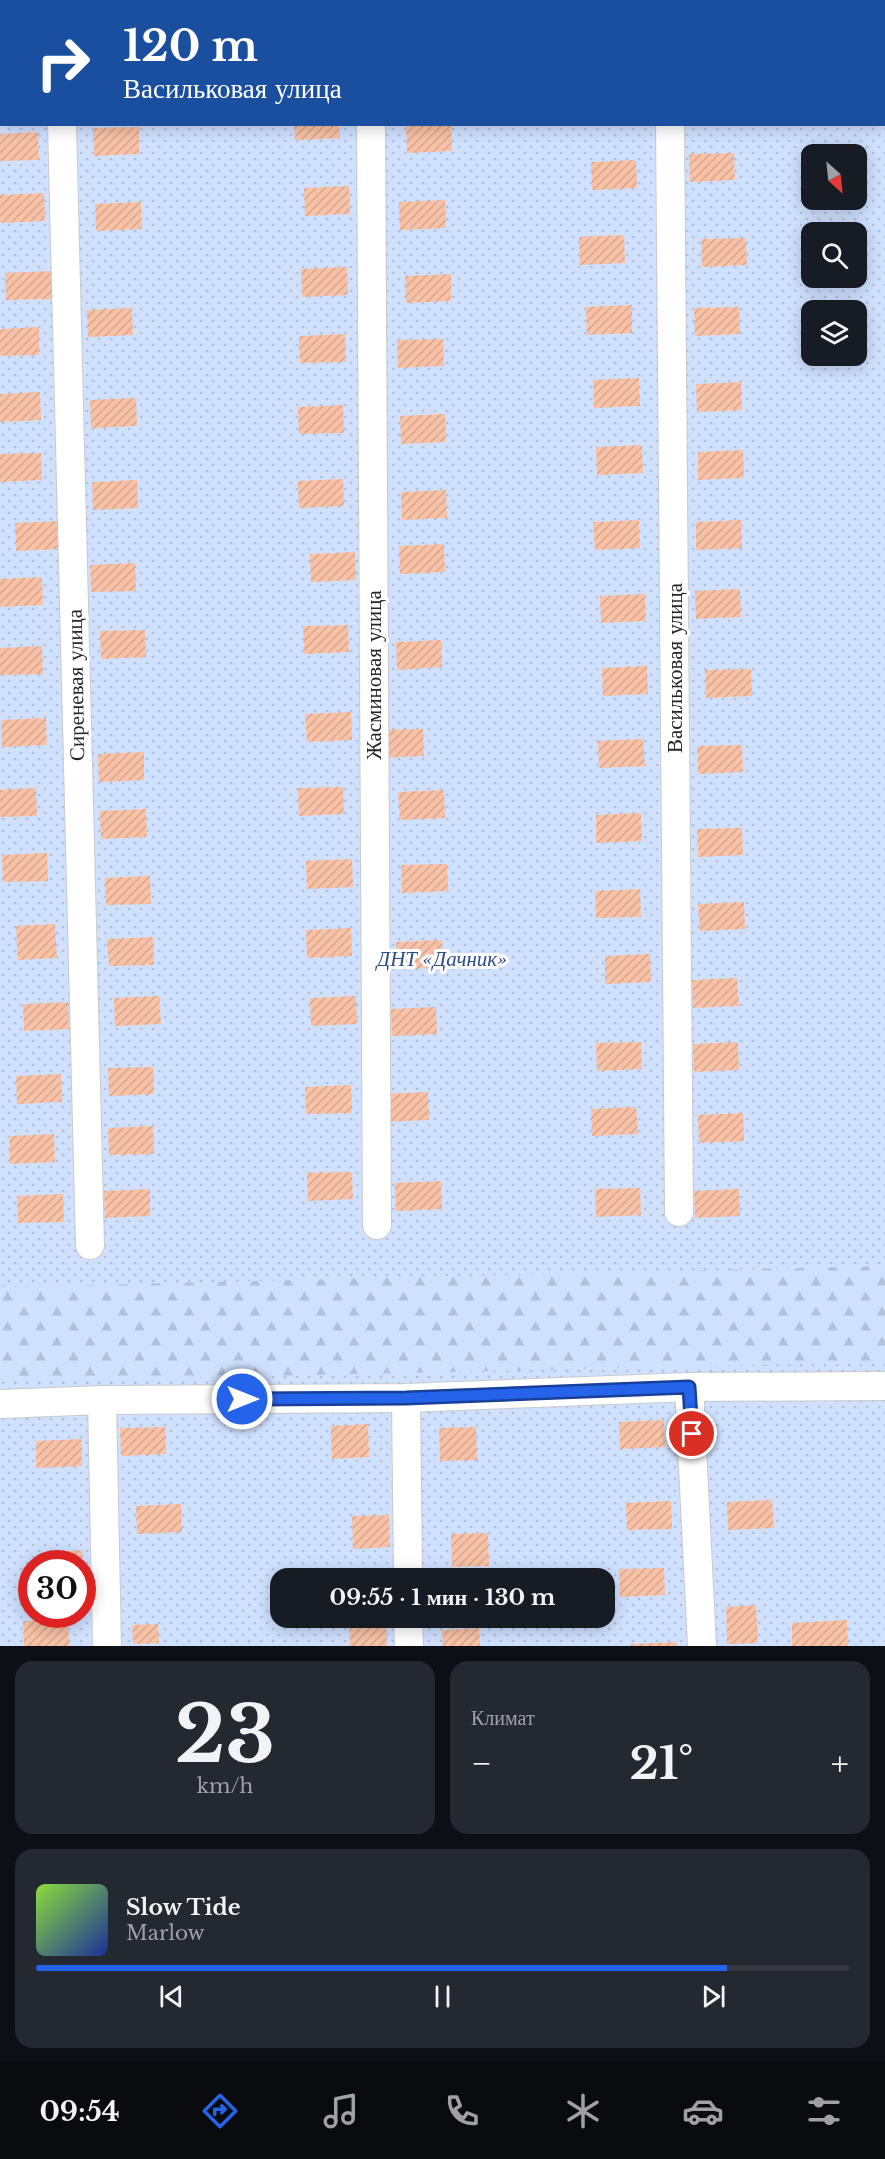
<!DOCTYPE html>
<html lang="ru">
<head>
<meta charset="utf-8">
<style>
  body { margin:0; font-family:"Libre Baskerville",serif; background:#242831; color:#f1f3f6; height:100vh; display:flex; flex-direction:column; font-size:22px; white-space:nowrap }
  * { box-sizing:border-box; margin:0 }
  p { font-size:20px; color:#9ea1a6 }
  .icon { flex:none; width:33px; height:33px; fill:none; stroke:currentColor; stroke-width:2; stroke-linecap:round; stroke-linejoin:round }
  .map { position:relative; height:1646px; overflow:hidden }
  .panel { display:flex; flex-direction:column; gap:15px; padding:15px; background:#0d0f14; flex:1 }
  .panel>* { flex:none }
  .top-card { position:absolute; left:0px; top:0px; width:885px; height:126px; box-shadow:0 3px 15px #0003; background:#1a4fa0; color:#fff; overflow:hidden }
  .needle { width:39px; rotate:153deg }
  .fabs { position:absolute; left:801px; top:144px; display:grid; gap:12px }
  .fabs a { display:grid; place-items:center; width:66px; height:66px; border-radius:12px; background:#171b24; box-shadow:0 3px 15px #0003; font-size:30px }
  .speed { position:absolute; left:18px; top:1550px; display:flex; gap:12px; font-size:30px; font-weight:700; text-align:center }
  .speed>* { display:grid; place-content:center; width:78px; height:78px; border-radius:50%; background:#171b24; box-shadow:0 3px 15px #0003; line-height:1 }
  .speed .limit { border:9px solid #d22; background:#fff; color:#111 }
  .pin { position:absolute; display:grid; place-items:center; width:51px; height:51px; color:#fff; margin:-26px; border:3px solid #fff; border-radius:50%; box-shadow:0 2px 6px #0007 }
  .me { position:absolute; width:66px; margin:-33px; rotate:90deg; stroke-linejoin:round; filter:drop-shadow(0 0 4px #0008) }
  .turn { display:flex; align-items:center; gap:21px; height:126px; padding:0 24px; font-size:27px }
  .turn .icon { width:78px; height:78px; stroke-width:2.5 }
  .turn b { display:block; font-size:42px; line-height:51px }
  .big { font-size:45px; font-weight:800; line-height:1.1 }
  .panel .card { flex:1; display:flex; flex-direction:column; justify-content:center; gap:9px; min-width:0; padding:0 21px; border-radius:18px; background:#242831 }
  .panel .dial { align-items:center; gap:0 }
  .dial b { font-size:78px; line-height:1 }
  .song { display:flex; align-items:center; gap:18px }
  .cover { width:72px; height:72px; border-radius:9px; background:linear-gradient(135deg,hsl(90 70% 55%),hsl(230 70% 35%)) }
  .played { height:6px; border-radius:3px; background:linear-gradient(90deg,#2563eb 85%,#363941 85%) }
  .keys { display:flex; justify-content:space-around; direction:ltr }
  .heat { display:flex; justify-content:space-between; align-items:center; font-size:33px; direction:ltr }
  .panel .tiles { flex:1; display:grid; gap:15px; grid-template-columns:1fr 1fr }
  .card:last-child { grid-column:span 2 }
  .trip { position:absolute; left:270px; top:1568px; width:345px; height:60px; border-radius:18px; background:#171b24; box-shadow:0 3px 15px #0003; font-weight:800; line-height:60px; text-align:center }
  .tab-bar { display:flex; height:96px; justify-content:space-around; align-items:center; background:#090b0e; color:#9ea1a6 }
  .tab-bar .icon { width:42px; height:42px }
  .tab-bar .selected { color:#2563eb }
  .tab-bar b { font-size:27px; color:#f1f3f6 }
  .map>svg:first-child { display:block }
</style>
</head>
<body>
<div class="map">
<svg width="885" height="1646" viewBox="0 0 885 1646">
  <defs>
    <pattern id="grass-dots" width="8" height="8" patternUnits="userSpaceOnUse" patternTransform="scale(1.5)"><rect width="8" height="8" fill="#cfe1ff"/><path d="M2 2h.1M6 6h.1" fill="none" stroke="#b2c1db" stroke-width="1.8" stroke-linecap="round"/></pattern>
    <pattern id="forest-firs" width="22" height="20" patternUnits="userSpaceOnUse" patternTransform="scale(1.5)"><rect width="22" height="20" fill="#cfe1ff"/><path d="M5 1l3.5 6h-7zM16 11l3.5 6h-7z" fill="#b2c1db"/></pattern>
    <pattern id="building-hatch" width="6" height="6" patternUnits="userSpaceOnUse" patternTransform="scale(1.5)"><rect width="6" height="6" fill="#f9c2a6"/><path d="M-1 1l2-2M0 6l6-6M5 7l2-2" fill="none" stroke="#d5a78f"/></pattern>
  </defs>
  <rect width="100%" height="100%" fill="#f4f6fa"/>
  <!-- grass -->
  <path fill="url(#grass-dots)" fill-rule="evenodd" d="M0,0h885v1646h-885zM2,2h882v122h-882zM812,154h44v46h-44zM812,232h44v46h-44zM812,310h44v46h-44zM32,1563h50v51h-50zM280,1578h324v39h-324z"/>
  <!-- forest -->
  <path fill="url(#forest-firs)" d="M885,1266v96l-885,20v-95z"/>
  <!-- building -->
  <g fill="url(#building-hatch)">
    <path d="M294,124h45l1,14 -45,2z"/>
    <path d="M451,124l1,27 -45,2 -1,-27z"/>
    <path d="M139,127v27l-45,2 -1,-28z"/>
    <path d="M38,132l1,28 -39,1v-27z"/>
    <path d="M734,153l1,27 -45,2 -1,-28z"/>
    <path d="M636,160l1,28 -45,2 -1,-28z"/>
    <path d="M349,186l1,28 -45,2 -1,-28z"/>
    <path d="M44,193l1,28 -45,2v-28z"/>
    <path d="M445,200l1,28 -46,2 -1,-28z"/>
    <path d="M141,202l1,27 -46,2 -1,-27z"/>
    <path d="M624,235l1,28 -45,2 -1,-28z"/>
    <path d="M746,238l1,27 -45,2 -1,-28z"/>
    <path d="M347,267l1,28 -46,2 -1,-28z"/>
    <path d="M51,271l1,28 -46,1 -1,-27z"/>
    <path d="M451,274v27l-45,2 -1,-27z"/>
    <path d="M632,305v28l-45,2 -1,-28z"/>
    <path d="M739,307l1,27 -45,2 -1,-28z"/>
    <path d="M132,308l1,27 -45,2 -1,-27z"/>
    <path d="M39,327v28l-39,1v-27z"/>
    <path d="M345,334l1,28 -46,1 -1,-27z"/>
    <path d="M443,339l1,27 -46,2 -1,-28z"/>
    <path d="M639,378l1,28 -46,2 -1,-28z"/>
    <path d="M741,382l1,28 -45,2 -1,-28z"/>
    <path d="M40,392l1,28 -41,2v-28z"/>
    <path d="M136,398l1,28 -46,2 -1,-28z"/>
    <path d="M343,405l1,28 -45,1 -1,-27z"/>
    <path d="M445,414l1,28 -45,2 -1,-28z"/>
    <path d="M642,445l1,28 -46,2 -1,-28z"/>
    <path d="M743,450l1,28 -46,2v-28z"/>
    <path d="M41,453l1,27 -42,2v-28z"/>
    <path d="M343,479l1,27 -45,2 -1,-27z"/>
    <path d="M137,480l1,28 -45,2 -1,-28z"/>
    <path d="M446,490l1,28 -45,2 -1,-28z"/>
    <path d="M639,520l1,28 -45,2 -2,-28z"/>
    <path d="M741,520l1,28 -46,2v-28z"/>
    <path d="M60,521l1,28 -45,2 -1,-28z"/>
    <path d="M444,544l1,28 -45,2 -1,-28z"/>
    <path d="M355,552l1,28 -45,2 -1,-28z"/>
    <path d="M135,563l1,28 -45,1 -1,-27z"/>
    <path d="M42,577l1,28 -43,2v-28z"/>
    <path d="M740,589l1,28 -45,2 -1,-28z"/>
    <path d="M645,594l1,27 -45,2 -1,-27z"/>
    <path d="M348,625l1,27 -45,2 -1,-28z"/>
    <path d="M145,630l1,27 -45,2 -1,-28z"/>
    <path d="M441,640l1,27 -45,3 -1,-28z"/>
    <path d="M42,646l1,28 -43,1v-27z"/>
    <path d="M647,666l1,28 -45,2 -1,-28z"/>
    <path d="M751,669l1,27 -46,2 -1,-28z"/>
    <path d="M351,712l1,28 -45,2 -2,-28z"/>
    <path d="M46,718l1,27 -45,2 -1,-27z"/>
    <path d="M423,729l1,27 -45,2 -1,-28z"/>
    <path d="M643,739l2,27 -46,2 -1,-27z"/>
    <path d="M742,745l1,27 -45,2 -1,-28z"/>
    <path d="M144,752v28l-45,2 -1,-28z"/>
    <path d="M343,787l1,27 -45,2 -1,-28z"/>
    <path d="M36,788l1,28 -37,1v-27z"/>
    <path d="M444,790l1,28 -45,2 -2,-28z"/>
    <path d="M146,809l1,28 -46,2 -1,-28z"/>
    <path d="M641,813l1,28 -46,2v-28z"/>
    <path d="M742,828l1,27 -45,2 -1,-28z"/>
    <path d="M47,853l1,28 -45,1 -1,-27z"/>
    <path d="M352,859l1,28 -46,2 -1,-28z"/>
    <path d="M447,864l1,27 -46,2 -1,-28z"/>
    <path d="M150,876l1,28 -45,1 -1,-27z"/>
    <path d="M640,889l1,28 -45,1 -1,-27z"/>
    <path d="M744,902l1,27 -45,2 -2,-27z"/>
    <path d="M55,924l2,34 -39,2 -2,-34z"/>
    <path d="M351,928l1,28 -45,2 -1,-28z"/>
    <path d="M153,937l1,28 -45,1 -2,-27z"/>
    <path d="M442,940l1,28 -46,1 -1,-27z"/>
    <path d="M650,954l1,28 -46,2v-28z"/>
    <path d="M737,978l2,28 -46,2 -1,-28z"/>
    <path d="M159,996l2,28 -46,2 -1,-28z"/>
    <path d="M356,996l1,28 -46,2 -1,-28z"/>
    <path d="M68,1002l1,27 -45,2 -1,-27z"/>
    <path d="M436,1007l1,27 -45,2 -1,-27z"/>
    <path d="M641,1042l1,27 -45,2 -1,-28z"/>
    <path d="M738,1042l1,28 -45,2 -1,-28z"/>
    <path d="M153,1067l1,27 -45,2 -1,-28z"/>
    <path d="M61,1074l1,28 -45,2 -1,-28z"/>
    <path d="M351,1085l1,28 -46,1 -1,-27z"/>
    <path d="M428,1092l1,28 -45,2 -1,-28z"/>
    <path d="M636,1107l2,27 -46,2 -1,-27z"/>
    <path d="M743,1113l1,28 -45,2 -1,-28z"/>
    <path d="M153,1126l1,28 -45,1 -1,-27z"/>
    <path d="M54,1134l1,28 -45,2 -1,-28z"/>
    <path d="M352,1172l1,27 -45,2 -1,-28z"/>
    <path d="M441,1181l1,28 -46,2 -1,-28z"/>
    <path d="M640,1188l1,27 -45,2 -1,-28z"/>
    <path d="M150,1189v27l-45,2 -1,-27z"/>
    <path d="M739,1189l1,27 -45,2 -1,-27z"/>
    <path d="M63,1194l1,28 -46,1 -1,-27z"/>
    <path d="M664,1420l1,27 -45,2 -1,-27z"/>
    <path d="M368,1424l1,33 -37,2 -1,-33z"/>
    <path d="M165,1427l1,27 -45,2 -1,-28z"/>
    <path d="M476,1427l1,33 -37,1 -1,-33z"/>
    <path d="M81,1439l1,27 -46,2v-27z"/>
    <path d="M772,1500l2,28 -46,2 -1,-28z"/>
    <path d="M671,1501l1,28 -45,1 -1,-27z"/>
    <path d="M181,1504l1,28 -45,2 -1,-28z"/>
    <path d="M389,1515l1,32 -37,2 -1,-33z"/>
    <path d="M488,1533l1,33 -37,1 -1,-33z"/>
    <path d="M82,1550l1,13h-30v-11z"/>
    <path d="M664,1568l1,27 -45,2 -1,-28z"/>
    <path d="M756,1605l2,38 -31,1 -1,-37z"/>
    <path d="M386,1618l1,28h-37l-1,-26z"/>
    <path d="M68,1619l1,27h-45l-1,-25z"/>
    <path d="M847,1620l1,26h-56v-23z"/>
    <path d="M158,1624l1,19 -26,1 -1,-19z"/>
    <path d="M479,1628l1,18h-37l-1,-16z"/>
    <path d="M676,1642l1,4h-46v-2z"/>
  </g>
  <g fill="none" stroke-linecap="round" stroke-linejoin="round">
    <!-- street casing -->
    <g stroke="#c8cacd" stroke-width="30">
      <g id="street">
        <path d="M59,0v2"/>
        <path d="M370,0v2"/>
        <path d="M669,0v2"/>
        <path d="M62,124l28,1121"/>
        <path d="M371,124l6,1101"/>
        <path d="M670,124l9,1088"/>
        <path d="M689,1387l13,259"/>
        <path d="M406,1398l2,180"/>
        <path d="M102,1400l5,246"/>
        <path d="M0,1404l102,-4 304,-2 283,-11 196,-1"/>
        <path d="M408,1617l1,29"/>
      </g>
    </g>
    <!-- street -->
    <use href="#street" stroke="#fff" stroke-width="28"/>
  </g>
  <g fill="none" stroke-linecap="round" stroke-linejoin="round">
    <!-- route casing -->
    <g stroke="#184099" stroke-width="15">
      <path id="route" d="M242,1399l164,-1 283,-11 3,47"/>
    </g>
    <!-- route -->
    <use href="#route" stroke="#2563eb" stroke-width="10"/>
  </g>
  <g text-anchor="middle" stroke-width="6" stroke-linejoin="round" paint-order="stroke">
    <!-- street labels -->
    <g font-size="21" fill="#252627" stroke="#fff">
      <text transform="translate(675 668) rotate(-90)" y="7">Васильковая улица</text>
      <text transform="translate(374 675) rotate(-90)" y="7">Жасминовая улица</text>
      <text transform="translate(76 685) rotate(-91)" y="7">Сиреневая улица</text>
    </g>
    <!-- park labels -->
    <g font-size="21" font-style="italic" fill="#2d4d87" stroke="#fff">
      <text x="442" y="966">ДНТ «Дачник»</text>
    </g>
  </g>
</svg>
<div class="fabs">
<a><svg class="needle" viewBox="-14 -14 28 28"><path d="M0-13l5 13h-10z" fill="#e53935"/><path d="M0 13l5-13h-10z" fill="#9ea1a6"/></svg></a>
<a><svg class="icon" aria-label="search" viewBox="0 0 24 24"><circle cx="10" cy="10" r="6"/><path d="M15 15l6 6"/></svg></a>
<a><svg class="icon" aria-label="layers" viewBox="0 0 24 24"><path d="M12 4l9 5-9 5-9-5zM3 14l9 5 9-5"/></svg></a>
</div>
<div class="speed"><div class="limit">30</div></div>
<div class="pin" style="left:692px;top:1434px;background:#d93025"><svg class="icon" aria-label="arrive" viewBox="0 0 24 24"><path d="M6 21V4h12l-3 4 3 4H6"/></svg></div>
<svg class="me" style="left:242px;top:1399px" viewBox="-20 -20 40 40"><circle r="17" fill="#2563eb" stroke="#fff" stroke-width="3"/><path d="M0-11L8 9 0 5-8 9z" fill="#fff"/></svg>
<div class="trip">09:55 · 1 мин · 130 m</div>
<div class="top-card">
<div class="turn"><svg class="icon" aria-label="right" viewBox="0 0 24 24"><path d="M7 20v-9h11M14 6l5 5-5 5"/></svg><div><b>120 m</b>Васильковая улица</div></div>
</div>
</div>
<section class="panel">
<div class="tiles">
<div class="card dial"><b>23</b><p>km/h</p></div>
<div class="card"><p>Климат</p>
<div class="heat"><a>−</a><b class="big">21°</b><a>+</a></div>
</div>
<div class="card">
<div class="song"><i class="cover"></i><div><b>Slow Tide</b><p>Marlow</p></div></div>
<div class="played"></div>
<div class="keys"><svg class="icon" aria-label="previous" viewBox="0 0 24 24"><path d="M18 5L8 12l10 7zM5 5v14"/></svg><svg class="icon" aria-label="pause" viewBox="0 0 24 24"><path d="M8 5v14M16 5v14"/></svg><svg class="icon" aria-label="next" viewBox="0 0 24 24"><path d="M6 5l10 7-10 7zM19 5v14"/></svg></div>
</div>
</div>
</section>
<nav class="tab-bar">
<b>09:54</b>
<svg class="icon selected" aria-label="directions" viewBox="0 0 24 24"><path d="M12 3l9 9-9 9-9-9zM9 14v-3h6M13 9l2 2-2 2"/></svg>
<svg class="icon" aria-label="music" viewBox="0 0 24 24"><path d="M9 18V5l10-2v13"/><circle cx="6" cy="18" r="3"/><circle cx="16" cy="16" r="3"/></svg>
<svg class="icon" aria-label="phone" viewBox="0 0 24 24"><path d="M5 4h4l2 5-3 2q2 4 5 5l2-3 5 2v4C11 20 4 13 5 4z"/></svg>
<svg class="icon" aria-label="climate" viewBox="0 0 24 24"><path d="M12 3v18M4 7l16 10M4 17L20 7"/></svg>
<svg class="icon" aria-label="car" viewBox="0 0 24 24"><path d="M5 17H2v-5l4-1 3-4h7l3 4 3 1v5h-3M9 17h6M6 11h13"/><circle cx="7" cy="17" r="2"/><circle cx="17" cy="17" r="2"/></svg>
<svg class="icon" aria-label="filters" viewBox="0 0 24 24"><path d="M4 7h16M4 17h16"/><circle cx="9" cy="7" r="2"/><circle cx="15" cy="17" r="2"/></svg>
</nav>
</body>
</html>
